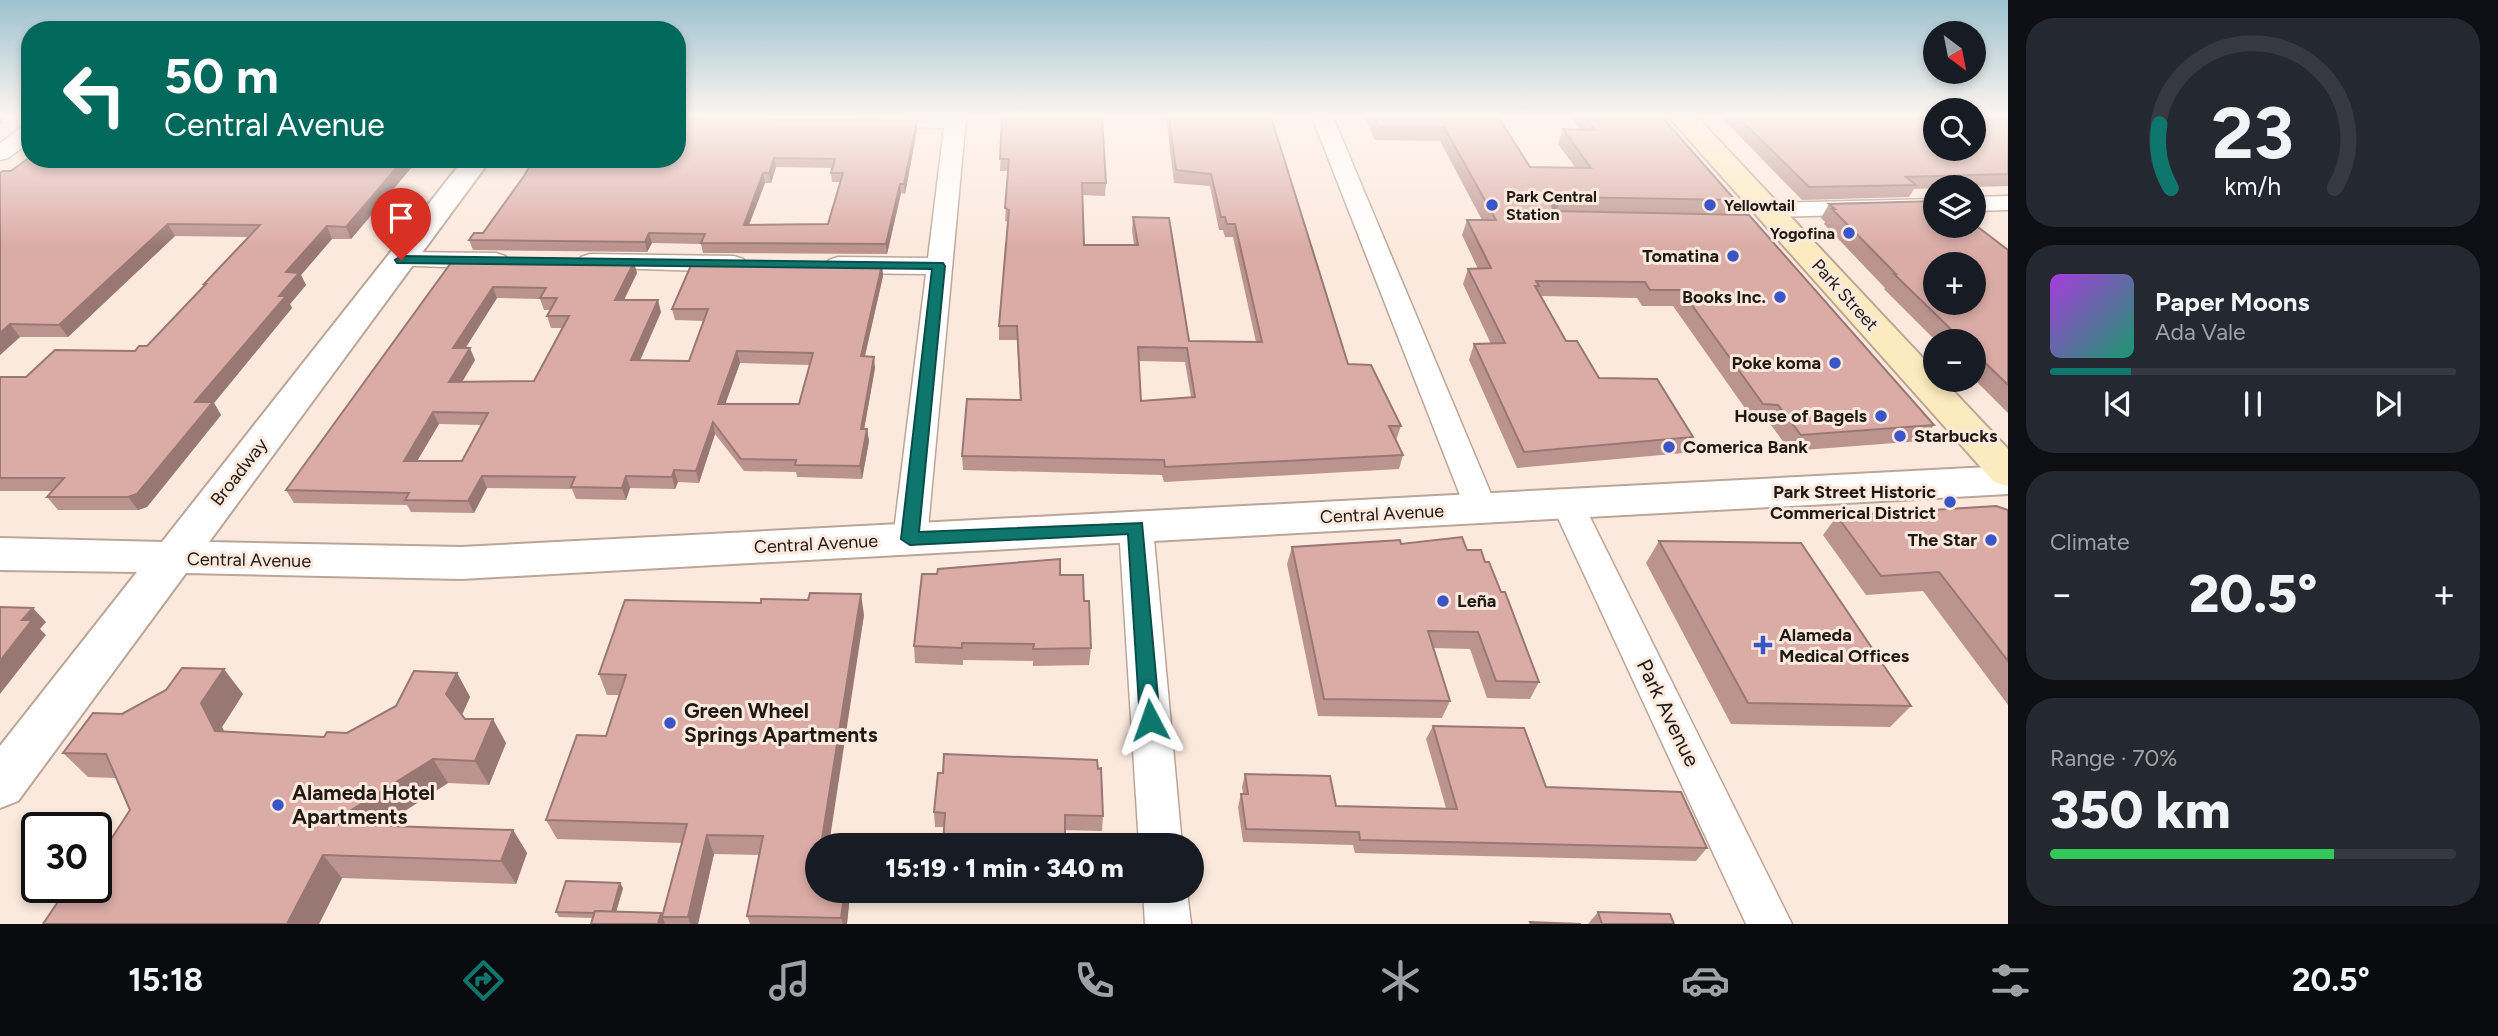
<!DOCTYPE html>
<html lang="en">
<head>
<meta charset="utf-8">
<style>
  body { margin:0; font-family:Figtree,sans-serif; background:#242831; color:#f1f3f6; height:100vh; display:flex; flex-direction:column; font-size:26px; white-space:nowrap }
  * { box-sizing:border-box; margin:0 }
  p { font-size:23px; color:#9ea1a6 }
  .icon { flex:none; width:38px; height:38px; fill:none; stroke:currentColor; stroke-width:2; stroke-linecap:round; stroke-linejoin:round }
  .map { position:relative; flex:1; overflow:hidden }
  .panel { display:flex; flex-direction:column; gap:18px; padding:18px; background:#0d0f14; width:490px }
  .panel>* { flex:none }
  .guide { position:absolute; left:21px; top:21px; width:665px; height:147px; border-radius:28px; box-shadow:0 4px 10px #0003; background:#00695c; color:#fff; overflow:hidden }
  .needle { width:46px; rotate:148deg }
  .fabs { position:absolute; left:1923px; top:21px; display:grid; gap:14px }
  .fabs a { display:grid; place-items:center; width:63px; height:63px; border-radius:50%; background:#171b24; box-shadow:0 4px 10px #0003; font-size:35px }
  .speed { position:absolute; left:21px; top:812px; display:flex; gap:14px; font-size:35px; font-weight:700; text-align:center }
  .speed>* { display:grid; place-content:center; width:91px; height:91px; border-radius:50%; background:#171b24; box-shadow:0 4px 10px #0003; line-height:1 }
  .speed .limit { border:4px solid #111; border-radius:10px; background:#fff; color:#111 }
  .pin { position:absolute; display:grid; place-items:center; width:60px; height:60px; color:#fff; margin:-72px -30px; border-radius:50% 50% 50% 0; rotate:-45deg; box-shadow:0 0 7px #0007 }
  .pin .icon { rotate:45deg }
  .me { position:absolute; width:77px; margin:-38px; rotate:356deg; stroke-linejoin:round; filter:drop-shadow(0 0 5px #0008) }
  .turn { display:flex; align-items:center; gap:24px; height:147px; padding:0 28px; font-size:32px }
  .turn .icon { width:91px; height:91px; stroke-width:2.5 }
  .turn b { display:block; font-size:49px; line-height:60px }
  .big { font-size:52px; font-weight:800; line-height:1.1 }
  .panel .widget { flex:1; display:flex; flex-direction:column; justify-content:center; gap:10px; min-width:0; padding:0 24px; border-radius:28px; background:#242831 }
  .panel .dial { align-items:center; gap:0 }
  .dial svg { height:182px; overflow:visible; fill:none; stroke:#363941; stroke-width:7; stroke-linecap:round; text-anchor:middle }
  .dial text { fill:#f1f3f6; stroke:none }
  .song { display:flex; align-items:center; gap:21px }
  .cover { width:84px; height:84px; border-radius:10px; background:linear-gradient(135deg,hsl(280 70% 55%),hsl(160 70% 35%)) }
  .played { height:7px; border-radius:4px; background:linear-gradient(90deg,#0f766e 20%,#363941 20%) }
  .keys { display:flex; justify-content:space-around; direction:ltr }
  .heat { display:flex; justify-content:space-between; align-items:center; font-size:38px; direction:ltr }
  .charge { height:10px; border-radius:5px; background:linear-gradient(90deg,#34c759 70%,#363941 0) }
  .trip { position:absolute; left:805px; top:833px; width:399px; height:70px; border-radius:35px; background:#171b24; box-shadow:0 4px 10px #0003; font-weight:800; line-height:70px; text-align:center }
  .menu { display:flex; height:112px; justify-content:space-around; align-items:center; background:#090b0e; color:#9ea1a6 }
  .menu .icon { width:49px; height:49px }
  .menu .active { color:#0f766e }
  .menu b { font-size:32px; color:#f1f3f6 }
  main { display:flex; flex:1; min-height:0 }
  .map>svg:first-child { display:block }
</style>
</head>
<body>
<main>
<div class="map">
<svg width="2008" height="924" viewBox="0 0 2008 924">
  <rect width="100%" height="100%" fill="#fce9dd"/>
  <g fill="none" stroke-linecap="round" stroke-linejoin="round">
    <!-- minor casing -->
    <g stroke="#bba597" stroke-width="3">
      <g id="minor">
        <path d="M868,117h98l-39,422 -5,9 -12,3 -12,-3 -5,-9 33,-265 -88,-1 -9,-3 -4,-5 4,-5 9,-3 90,1 16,-130 -68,-1 -7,-2 -4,-4z"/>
        <path d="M1312,117h21l164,391 -4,8 -12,4 -12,-4 -4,-8z"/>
        <path d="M30,126v16l-22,16 -8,2v-17l22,-16z"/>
        <path d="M2008,196v14l-34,1v-14z"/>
        <path d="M1936,199v14l-168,4 -8,-2 -4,-5 4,-5 8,-2z"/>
        <path d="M401,252l95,1 9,3 4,5 -4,5 -9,3 -104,-4 -4,-5 4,-5z"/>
        <path d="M590,254l144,2 9,3 4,5 -4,5 -9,3 -153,-5 -4,-5 4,-5z"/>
        <path d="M1567,491l12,4 4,8 209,421h-46l-195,-421 4,-8z"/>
        <path d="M1136,516l12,3 5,9 29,317h-43l-20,-317 5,-9z"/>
        <path d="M1143,891h44l4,33h-46z"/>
      </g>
    </g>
    <!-- tertiary casing -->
    <g stroke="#bba597" stroke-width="4">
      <path id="tertiary" d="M464,159h27l-282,383 252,5 1547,-81v28l-1547,85 -275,-6 -168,228 -18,7v-62l137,-174 -137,-2v-32l162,4z"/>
    </g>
    <!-- secondary casing -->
    <g stroke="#bba597" stroke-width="4">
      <path id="secondary" d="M1669,117h28l239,255v8h7l65,69v37l-14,-4z"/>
    </g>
    <!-- minor -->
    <use href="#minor" fill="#fff" fill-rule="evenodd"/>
    <!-- tertiary -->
    <use href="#tertiary" fill="#fff" fill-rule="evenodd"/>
    <!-- secondary -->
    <use href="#secondary" fill="#fcebbe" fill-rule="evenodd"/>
  </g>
  <!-- wall -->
  <g fill="#bc948f" fill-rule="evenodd">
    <path d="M1002,117l104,66 -1,13 -23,-1 2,50h50l-2,-15 1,-13 56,124 67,1 -23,-105h-8l-2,-7h-4l-9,-44 -36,-3 -8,-66h105l77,247 53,62 -5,14 7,15 -4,14 -235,13 -2,-7 -199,-5 -1,-14 58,-56 -3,-60h-18v-14l9,-104 -3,-1 3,-50h-8zM1139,361l46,1 6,35 -50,4z"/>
    <path d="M1364,117h134l32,50h45l-17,-23 5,-15 17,1 -9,-13h91l73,83 -7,14 206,211 -13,16 -131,10 -22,-30h-14l-81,-115h-31l-5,-8 -96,-2 25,45 33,37 94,59 -9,16 -167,15 -48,-108 5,-16h17l-28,-60 5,-15h10l-16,-34 5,-15h15l-42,-79 -65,-1z"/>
    <path d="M1721,117h287v69l-94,3 -5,8 -107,3z"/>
    <path d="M917,121v9l-12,64 -4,-1 -14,61 -184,-1 -2,-9 -49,-1 -5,9 -174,-2 -4,-10 14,-7 41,-57 6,-10 -3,-7h150zM776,167l56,1 -1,5 1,9h8l-12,42 -79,1 16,-42h6z"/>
    <path d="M410,161l2,6 -61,72h-19l-31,36 5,10 -16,19 2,4 -78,95 7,12 -74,92 -9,3h-80l-11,-13 5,-6h-52v-114h26l109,-26 12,-5 58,-60 -1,-2 45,-47 -74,-1 -107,101h-48l-20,18v-182z"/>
    <path d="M1829,204l179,46v163l-34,-34v-38h-38l-52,-52 1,-1 -61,-64 1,-2 -4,-4z"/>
    <path d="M453,260l184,13 -13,27 37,12 -21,48 49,1 15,-40 -29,-1 -3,-11 210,-44 1,11 -18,80 10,12 -11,61h3l2,12 -7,38 -65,-2 -1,-5 -52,-1 -29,-37 -16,49 -21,-1 -3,7 -45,-1 -4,12 -50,-1 -4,-10 -85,-1 -13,25 -63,-1 -4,-7 -113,-2 -8,-13zM497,298l43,1 4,11h6l-3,6 4,12h12l-29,53 -72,1 13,-22 -10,-12zM740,363l70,2 -11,39h-74zM439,424l42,1 -19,36h-45z"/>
    <path d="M2008,510v195l-85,-114 -57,4 -43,-60 14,-19z"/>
    <path d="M1659,541l252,165 -21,21 -159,-3 -85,-161z"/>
    <path d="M1401,544l84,18 54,120 -9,17 -43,-1 -17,-49 -37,-1 17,53 -8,17 -124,-2 -31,-152 5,-17z"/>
    <path d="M1060,575l24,26 7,47 -2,17 -56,1v-5l-70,-1v5l-48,-2 -1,-17z"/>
    <path d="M864,615l-47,276 33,3 -3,30h-97l-3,-8 12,-61 -45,-1 -16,70h-107l1,-6 -33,-1 -3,-5 67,-24 -7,24 46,5 20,-74 -125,-4 -11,-19 60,-84 14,-41h-13l-8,-21z"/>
    <path d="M457,673l13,24 -8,18 3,4 41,24 -17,42 -41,-2 -66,43 131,4 14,23 -11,31 -174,-6 -23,46h-276l63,-77 24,-37 -14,-32 -28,-1 -25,-24 59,-39 121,-20 -21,33 2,4 100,6 23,-4z"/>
    <path d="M1433,726l113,61 161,61 -11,13 -341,-8 -2,-8 -110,-3 -5,-35 3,-13h2l-1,-7 3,-13 91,32 110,2 -20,-69z"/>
    <path d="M1098,769l5,47 -1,15 -167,-4 -1,-15z"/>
    <path d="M941,891h124l-1,9 -122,-3z"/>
    <path d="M1598,912l76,12h-86z"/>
  </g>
  <!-- shaded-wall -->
  <g fill="#997874">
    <path d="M0,117h5l-3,2 2,3 -4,2z"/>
    <path d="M917,121v9l-12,64 -1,-10z"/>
    <path d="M774,158l2,9 -5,16 -2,-10z"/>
    <path d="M402,159h9l-1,2 2,6 -61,72 -5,-12z"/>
    <path d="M763,173l2,10 -20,52 -1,-10z"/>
    <path d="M900,184l1,9 -14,61 -1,-10z"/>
    <path d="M1562,197l-6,15 -6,1 1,-10 4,-5z"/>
    <path d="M168,224l7,12 -107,101 -9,-12z"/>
    <path d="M327,226l5,13 -31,36 5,10 -16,19 2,4 -78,95 7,12 -74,92 -9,3 -10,-13 67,-95 84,-106 7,-24z"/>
    <path d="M649,233l3,10 -5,9 -2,-10z"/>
    <path d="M634,262l3,11 -19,39 -3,-12z"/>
    <path d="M882,265l1,11 -21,92 -1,-12z"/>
    <path d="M493,287l4,11 -39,62 -5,-12z"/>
    <path d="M658,300l3,12 -26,60 -4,-12z"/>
    <path d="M10,324l10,13 -20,18v-22z"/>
    <path d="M470,348l5,12 -20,34 -6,-12z"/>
    <path d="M737,351l3,12 -19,53 -3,-12z"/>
    <path d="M874,357l1,11 -13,73 -1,-12z"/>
    <path d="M433,412l6,12 -29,49 -6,-12z"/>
    <path d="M713,422l2,12 -16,49 -3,-12z"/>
    <path d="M867,429l2,12 -7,38 -2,-13z"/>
    <path d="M674,470l4,12 -3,7 -3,-12z"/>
    <path d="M482,476l5,12 -13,25 -6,-12z"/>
    <path d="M626,476l4,12 -4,12 -4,-12z"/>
    <path d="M861,594l3,21 -35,230h-8z"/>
    <path d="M33,608l13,14 -6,7 6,6 -46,59v-33l22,-41z"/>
    <path d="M224,669l19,25 -21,33 13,28 -20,-24 -14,-28z"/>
    <path d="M457,673l13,24 -10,22 -14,-25z"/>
    <path d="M493,719l13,24 -17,42 -14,-24z"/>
    <path d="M433,759l15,24 -100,64 -19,-23z"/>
    <path d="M513,830l14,23 -11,31 -15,-23z"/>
    <path d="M707,835l7,19 -16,70h-8l-2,-7z"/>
    <path d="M323,855l19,23 -23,46h-32z"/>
    <path d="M620,883l3,5 -9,31 -3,-5z"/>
    <path d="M845,891h5v3l-3,30h-4l-2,-6z"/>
    <path d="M661,913l4,11h-7z"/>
  </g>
  <!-- building -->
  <g fill="#dbaca6" stroke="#997874" stroke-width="2" fill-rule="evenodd">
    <path d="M1002,117h100l4,66h-24l2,62h54l-5,-28 36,1 20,123 73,1 -27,-118h-8l-2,-7h-4l-10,-43 -35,-4 -7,-53h102l77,247 23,1 30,61h-12l14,29 -238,12 -1,-7 -202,-4 5,-57 54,1 -4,-74h-18l10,-116 -4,-2 4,-49h-9zM1138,347l49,1 8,49 -54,4z"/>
    <path d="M1374,117h124l32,50 61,1 -28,-39 32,1 -9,-13h76l73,83 -173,-3 -7,1 -4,5 3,8 195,4 185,210 -133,10 -23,-30 -15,-1 -82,-114h-31l-5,-8 -109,-1 3,5h-4l31,55h11l22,37 58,1 36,58 -169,15 -50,-108 31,-1 -37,-74 23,-1 -24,-48h29l-52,-93 -66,-1z"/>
    <path d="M1738,117h198v32h38v-32h34v57l-102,3 10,8 -107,2z"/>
    <path d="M677,118l240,3 -13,63h-4l-14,60 -185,-1 4,-9 -56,-1 -4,9 -176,-2 5,-7h9l41,-57 10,-17h143zM774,158l61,1 -4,14h12l-15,51 -84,1 19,-52h6z"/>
    <path d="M30,157v2h374l-58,68 -19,-1 -41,46 13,1 -20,23h7l-91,106h18l-76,92 -9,3h-81l17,-19h-64v-101h26l29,-27 80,1 4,-5h8l59,-62h-2l56,-59 -92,-1 -109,101 -49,-1 -10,9v-160l3,-2h8z"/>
    <path d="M1936,201v25h38v-2l34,26v135l-34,-33v-11h-11l-69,-67h2l-64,-65h3l-6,-5zM1936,264h38v39h-38z"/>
    <path d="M453,260l181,2 -19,38h43l-27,60 58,1 19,-52h-36l20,-46 190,2 -21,91 13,1 -13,72h6l-7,37 -65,-1 1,-5 -55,-1 -28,-37 -17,49 -22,-1 -2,7 -46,-1 -4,12 -51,-1 4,-10 -93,-1 -14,25 -63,-1 4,-7 -123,-3zM493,287l53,1 -6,10h17l-10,18h22l-35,65 -85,1 21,-34h-17zM737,351l76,2 -14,51h-81zM433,412l55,1 -26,48h-58z"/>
    <path d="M1996,506l12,4v151l-69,-89 -58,4 -44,-60z"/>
    <path d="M1462,537l5,13h14l4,12h4l12,30h4l34,90 -43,-1 -18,-49 -50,-1 22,70 -126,-2 -32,-152 108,-7 1,4z"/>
    <path d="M1659,541l142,2 110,163 -163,-3z"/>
    <path d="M1060,559v16h23l1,26h5l2,47 -58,1 1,-5 -72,-1v5l-48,-2 8,-72h15l1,-5z"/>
    <path d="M810,593l51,1 -40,251h-4v46h28l-4,27 -94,-2 16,-80 -56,-1 -19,82h-26l25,-93 -141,-4 31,-85 29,1 20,-61 -27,-1 26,-74 136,3v-4l47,1z"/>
    <path d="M0,607l33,1 -11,12h10l-32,41z"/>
    <path d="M182,668l42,1 -23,34 14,28 109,6 3,-5 20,1 49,-27 18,-35 43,2 -11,21 19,25h28l-18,42 -42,-2 -104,65 184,6 -12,31 -178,-6 -36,69h-244l25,-37h28v-41l10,1 24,-37 -24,-56 -43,-1 30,-40 29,1 44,-24z"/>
    <path d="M1433,726l91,2 22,59 135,5 26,56 -347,-8 -1,-8 -113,-3 -5,-35h7l-3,-20 85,2 6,30 121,3z"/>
    <path d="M944,754l153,6 1,9 3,-1 2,48 -38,-1v30h-122l2,-32 -11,-1 4,-39h5z"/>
    <path d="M566,881l54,2 -8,29 -17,-1 -1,2 -38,-1z"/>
    <path d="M595,911l66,2 -3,11h-67z"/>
    <path d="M1598,912l72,2 4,10h-72z"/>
    <path d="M1530,922l51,2h-50z"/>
  </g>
  <!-- sky -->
  <linearGradient id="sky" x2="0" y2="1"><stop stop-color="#9dc1cf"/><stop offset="0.47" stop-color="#fef5f0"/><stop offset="1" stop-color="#fef5f0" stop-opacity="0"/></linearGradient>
  <rect width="2008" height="247" fill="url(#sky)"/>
  <!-- route -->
  <path fill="#0f766e" stroke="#0a4d48" stroke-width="2" d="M401,256l542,7 2,3 -26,266 223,-9 18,197 -3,6 -7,2 -7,-2 -3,-6 -12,-186 -218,11 -9,-6 31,-270 -535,-6 -2,-3z"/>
  <!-- markers -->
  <g fill="#3955c7" stroke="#fce9dd" stroke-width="2.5">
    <circle cx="1492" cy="205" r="7"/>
    <circle cx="1710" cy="205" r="7"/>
    <circle cx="1849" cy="233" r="7"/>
    <circle cx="1733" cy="256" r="7"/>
    <circle cx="1780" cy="297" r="7"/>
    <circle cx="1835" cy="363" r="7"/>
    <circle cx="1881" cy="416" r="7"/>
    <circle cx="1900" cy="436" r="7"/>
    <circle cx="1669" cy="447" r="7"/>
    <circle cx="1950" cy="502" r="7"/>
    <circle cx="1991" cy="540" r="7"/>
    <circle cx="1443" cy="601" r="7"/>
    <path d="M1759.5 634.5h7v7h7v7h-7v7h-7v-7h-7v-7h7z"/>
    <circle cx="670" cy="723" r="7"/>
    <circle cx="278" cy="805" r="7"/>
  </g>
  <g text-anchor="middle" stroke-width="6" stroke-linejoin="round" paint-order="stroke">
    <!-- far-poi labels -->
    <g font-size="16" font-weight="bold" fill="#211914" stroke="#fce9dd" text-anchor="start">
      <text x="1506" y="202">Park Central<tspan x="1506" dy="18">Station</tspan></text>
      <text x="1724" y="211">Yellowtail</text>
      <text x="1835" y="239" text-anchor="end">Yogofina</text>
    </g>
    <!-- poi labels -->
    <g font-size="18" font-weight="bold" fill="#211914" stroke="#fce9dd" text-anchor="end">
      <text x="1719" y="262">Tomatina</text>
      <text x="1766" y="303">Books Inc.</text>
      <text x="1821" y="369">Poke koma</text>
      <text x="1867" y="422">House of Bagels</text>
      <text x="1914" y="442" text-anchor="start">Starbucks</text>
      <text x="1683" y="453" text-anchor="start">Comerica Bank</text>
      <text x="1936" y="498">Park Street Historic<tspan x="1936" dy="21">Commerical District</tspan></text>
      <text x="1977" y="546">The Star</text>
      <text x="1457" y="607" text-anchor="start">Leña</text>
      <text x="1779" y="641" text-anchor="start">Alameda<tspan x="1779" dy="21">Medical Offices</tspan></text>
    </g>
    <!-- street labels -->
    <g font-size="18" fill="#211914" stroke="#fce9dd">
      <text transform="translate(1845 295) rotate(48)" y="6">Park Street</text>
      <text transform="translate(239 472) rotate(-52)" y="6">Broadway</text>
      <text transform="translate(1382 514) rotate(-3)" y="6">Central Avenue</text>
      <text transform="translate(816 544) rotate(-3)" y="6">Central Avenue</text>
      <text transform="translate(249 560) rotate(1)" y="6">Central Avenue</text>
    </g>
    <!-- near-poi labels -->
    <g font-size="21" font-weight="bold" fill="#211914" stroke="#fce9dd" text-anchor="start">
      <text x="684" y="718">Green Wheel<tspan x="684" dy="24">Springs Apartments</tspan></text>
      <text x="292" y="800">Alameda Hotel<tspan x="292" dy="24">Apartments</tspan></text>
    </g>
    <!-- near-street labels -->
    <g font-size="21" fill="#211914" stroke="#fce9dd">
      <text transform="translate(1668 713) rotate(64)" y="7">Park Avenue</text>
    </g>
  </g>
</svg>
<div class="fabs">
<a><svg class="needle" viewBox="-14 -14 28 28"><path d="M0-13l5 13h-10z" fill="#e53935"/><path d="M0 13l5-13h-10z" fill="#9ea1a6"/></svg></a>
<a><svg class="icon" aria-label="search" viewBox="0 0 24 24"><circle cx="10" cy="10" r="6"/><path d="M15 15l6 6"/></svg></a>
<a><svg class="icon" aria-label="layers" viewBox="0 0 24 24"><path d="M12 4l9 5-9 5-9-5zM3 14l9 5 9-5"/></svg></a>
<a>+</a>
<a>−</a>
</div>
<div class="speed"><div class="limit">30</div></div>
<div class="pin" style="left:401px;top:260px;background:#d93025"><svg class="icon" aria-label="arrive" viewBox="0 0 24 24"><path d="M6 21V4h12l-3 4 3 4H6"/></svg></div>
<svg class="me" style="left:1150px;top:720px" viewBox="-20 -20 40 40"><path d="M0-17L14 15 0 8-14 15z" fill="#0f766e" stroke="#fff" stroke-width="4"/></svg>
<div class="trip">15:19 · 1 min · 340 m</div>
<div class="guide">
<div class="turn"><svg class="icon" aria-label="left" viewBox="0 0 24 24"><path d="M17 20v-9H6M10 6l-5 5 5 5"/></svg><div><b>50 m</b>Central Avenue</div></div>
</div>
</div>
<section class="panel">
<div class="widget dial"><svg viewBox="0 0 100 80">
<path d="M14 69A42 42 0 1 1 86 69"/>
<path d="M14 69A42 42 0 0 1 9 41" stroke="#0f766e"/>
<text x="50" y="56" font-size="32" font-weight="700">23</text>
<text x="50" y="72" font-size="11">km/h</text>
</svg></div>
<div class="widget">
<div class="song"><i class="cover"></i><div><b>Paper Moons</b><p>Ada Vale</p></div></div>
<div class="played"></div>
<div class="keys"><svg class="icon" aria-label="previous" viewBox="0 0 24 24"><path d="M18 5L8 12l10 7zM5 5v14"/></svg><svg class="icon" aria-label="pause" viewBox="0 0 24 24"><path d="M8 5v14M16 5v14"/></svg><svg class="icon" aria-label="next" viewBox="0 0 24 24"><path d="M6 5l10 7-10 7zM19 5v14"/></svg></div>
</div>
<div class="widget"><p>Climate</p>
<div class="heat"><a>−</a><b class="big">20.5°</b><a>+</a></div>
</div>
<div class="widget"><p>Range · 70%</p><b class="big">350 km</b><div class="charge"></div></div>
</section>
</main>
<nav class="menu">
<b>15:18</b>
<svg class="icon active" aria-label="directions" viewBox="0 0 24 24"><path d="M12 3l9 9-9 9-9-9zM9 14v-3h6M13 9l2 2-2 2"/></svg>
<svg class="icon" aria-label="music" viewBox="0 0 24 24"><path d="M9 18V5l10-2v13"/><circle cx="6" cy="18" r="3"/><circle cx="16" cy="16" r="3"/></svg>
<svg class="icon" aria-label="phone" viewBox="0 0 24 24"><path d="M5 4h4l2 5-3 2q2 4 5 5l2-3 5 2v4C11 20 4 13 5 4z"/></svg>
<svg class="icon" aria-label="climate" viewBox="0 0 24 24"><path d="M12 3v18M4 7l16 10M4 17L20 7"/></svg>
<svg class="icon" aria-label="car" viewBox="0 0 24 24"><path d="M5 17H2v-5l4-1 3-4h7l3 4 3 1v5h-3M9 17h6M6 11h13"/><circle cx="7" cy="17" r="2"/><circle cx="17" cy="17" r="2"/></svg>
<svg class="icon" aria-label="filters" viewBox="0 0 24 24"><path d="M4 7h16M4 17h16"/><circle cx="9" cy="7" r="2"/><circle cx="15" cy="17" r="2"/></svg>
<b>20.5°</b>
</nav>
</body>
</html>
